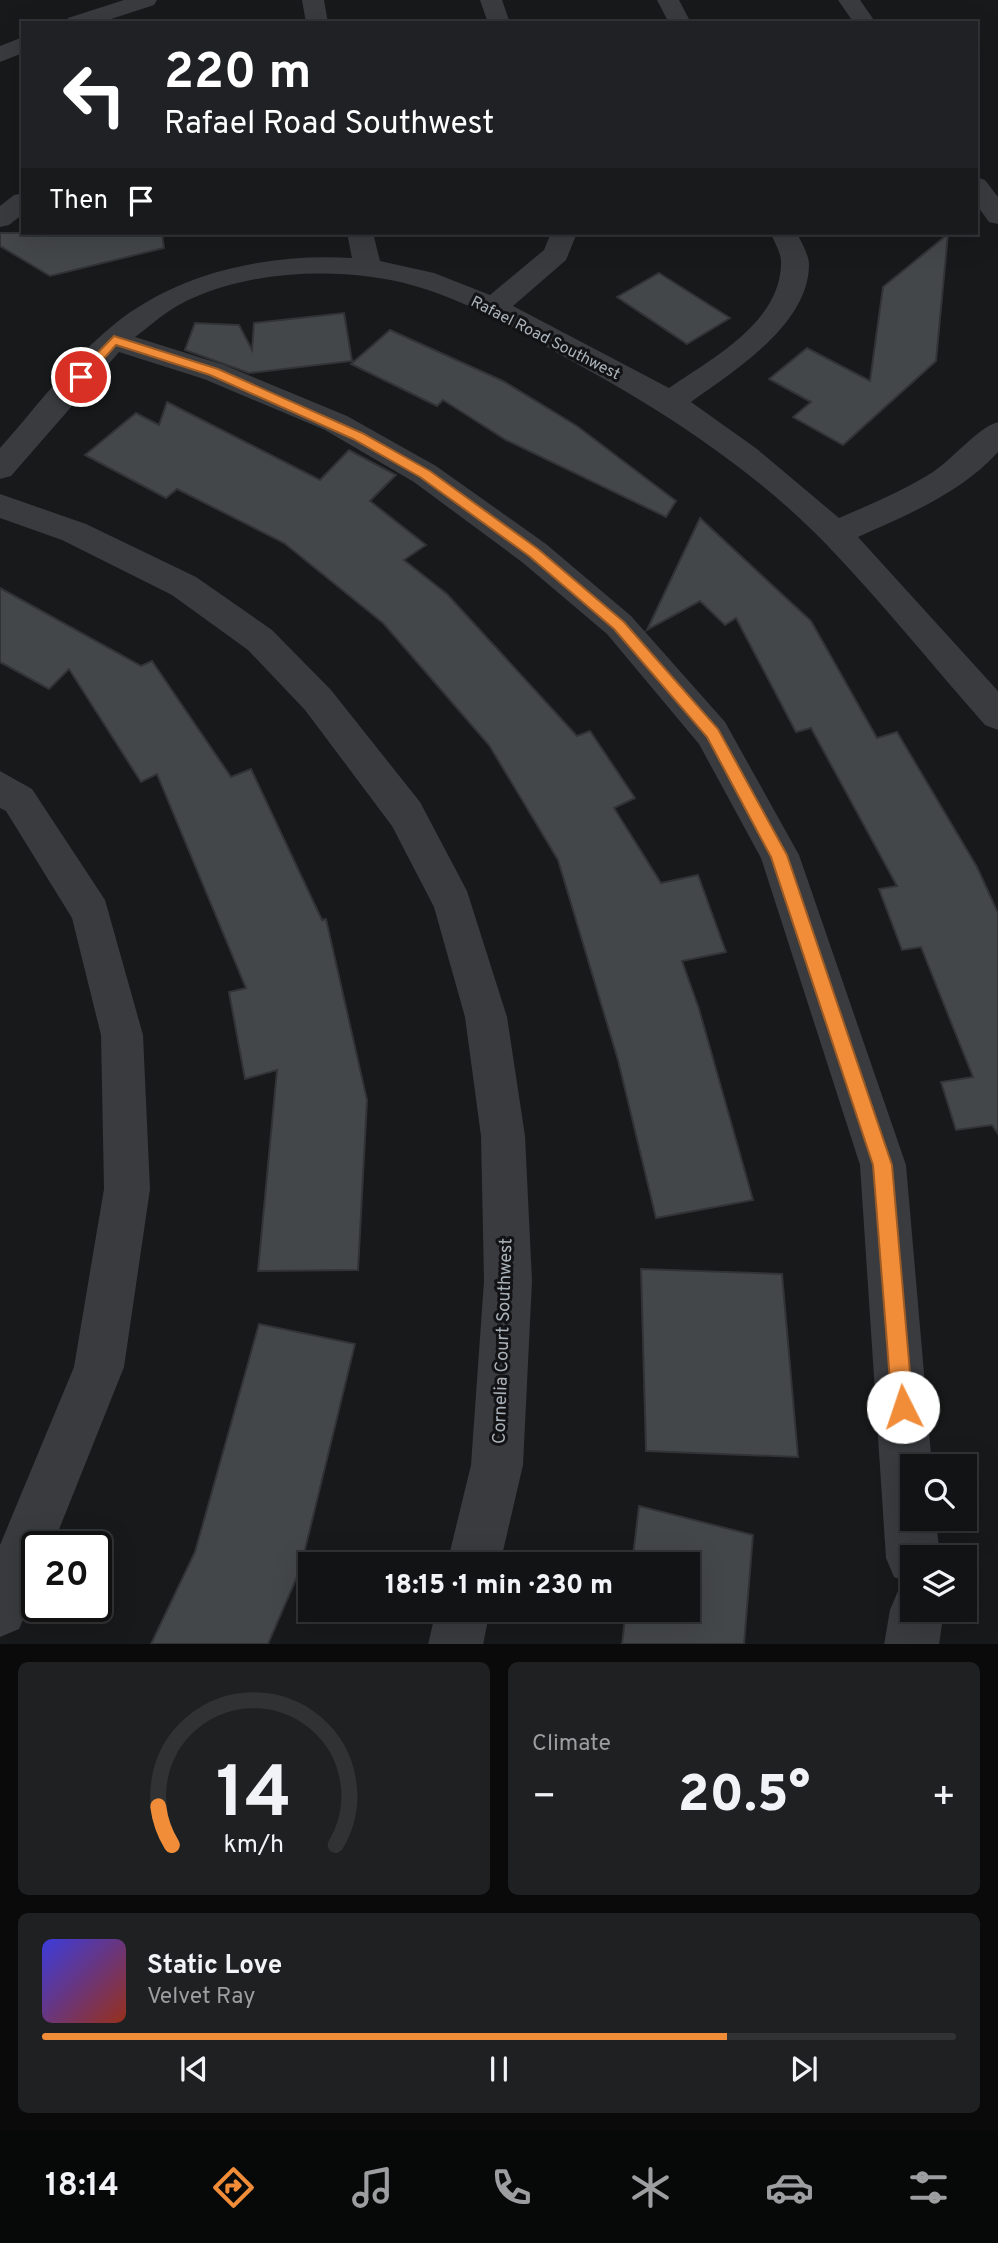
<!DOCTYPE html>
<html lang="en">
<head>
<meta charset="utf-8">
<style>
  body { margin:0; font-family:Overpass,sans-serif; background:#1f2022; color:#f1f3f6; height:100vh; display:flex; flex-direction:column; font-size:26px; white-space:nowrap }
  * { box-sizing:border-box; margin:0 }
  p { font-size:23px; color:#9c9ea0 }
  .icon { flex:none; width:38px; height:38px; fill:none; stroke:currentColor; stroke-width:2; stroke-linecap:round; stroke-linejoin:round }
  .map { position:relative; height:1644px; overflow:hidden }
  .panel { display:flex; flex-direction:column; gap:18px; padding:18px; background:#0a0a0b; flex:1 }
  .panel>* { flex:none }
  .banner { position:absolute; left:21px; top:21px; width:957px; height:214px; border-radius:0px; box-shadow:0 7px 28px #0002,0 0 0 2px #313234; background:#202124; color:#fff; overflow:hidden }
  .tools { position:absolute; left:900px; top:1454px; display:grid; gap:14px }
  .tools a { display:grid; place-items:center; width:77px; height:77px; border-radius:0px; background:#121314; box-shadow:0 7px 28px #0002,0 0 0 2px #313234; font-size:35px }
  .speed { position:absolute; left:21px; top:1531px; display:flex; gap:14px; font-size:35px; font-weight:700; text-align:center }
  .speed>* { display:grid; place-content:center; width:91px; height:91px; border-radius:50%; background:#121314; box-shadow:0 7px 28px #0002,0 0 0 2px #313234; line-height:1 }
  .speed .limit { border:4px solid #111; border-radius:10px; background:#fff; color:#111 }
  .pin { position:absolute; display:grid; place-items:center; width:60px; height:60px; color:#fff; margin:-30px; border:4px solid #fff; border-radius:50%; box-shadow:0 2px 7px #0007 }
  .me { position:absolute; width:77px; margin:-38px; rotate:356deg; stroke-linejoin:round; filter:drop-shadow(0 0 5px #0008) }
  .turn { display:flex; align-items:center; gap:24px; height:147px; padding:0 28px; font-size:32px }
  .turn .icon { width:91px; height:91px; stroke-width:2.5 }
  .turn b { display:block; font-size:49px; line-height:60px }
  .then { display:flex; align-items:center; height:66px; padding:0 28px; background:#0003; gap:14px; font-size:26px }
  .big { font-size:52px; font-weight:800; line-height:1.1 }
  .panel .widget { flex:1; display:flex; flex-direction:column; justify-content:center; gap:10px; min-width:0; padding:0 24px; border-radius:10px; background:#1f2022 }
  .panel .dial { align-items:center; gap:0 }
  .dial svg { height:182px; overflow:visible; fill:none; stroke:#313234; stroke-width:7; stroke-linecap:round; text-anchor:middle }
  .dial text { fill:#f1f3f6; stroke:none }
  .song { display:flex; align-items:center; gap:21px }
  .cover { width:84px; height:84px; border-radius:10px; background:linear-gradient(135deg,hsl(240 70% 55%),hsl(10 70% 35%)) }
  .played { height:7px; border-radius:4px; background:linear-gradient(90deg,#f18d39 75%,#313234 75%) }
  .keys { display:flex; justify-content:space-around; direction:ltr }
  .heat { display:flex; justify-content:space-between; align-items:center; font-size:38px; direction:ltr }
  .panel .tiles { flex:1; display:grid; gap:18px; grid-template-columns:1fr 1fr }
  .widget:last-child { grid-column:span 2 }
  .trip { position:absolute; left:298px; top:1552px; width:402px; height:70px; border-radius:0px; background:#121314; box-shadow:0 7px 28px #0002,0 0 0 2px #313234; font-weight:800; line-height:70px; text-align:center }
  .menu { display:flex; height:112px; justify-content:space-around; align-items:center; background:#070808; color:#9c9ea0 }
  .menu .icon { width:49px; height:49px }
  .menu .on { color:#f18d39 }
  .menu b { font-size:32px; color:#f1f3f6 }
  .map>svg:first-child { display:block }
</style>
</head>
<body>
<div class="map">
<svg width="998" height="1645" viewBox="0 0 998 1645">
  <rect width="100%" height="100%" fill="#18191a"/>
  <!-- building -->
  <g fill="#44474a" stroke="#323336" stroke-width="2">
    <path d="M0,233h162l2,15 -114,28 -50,-30z"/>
    <path d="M948,234l-12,127 -93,84 -50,-28 18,-15 -42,-23 38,-31 63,33 13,-94z"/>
    <path d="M659,273l71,45 -43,26 -70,-47z"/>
    <path d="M344,313l8,48 -103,12 -64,-23 10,-27 44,2 13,25 2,-27z"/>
    <path d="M390,330l113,51 74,45 99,75 -10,16 -160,-77 -63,-40 -6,6 -86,-42z"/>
    <path d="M167,402l153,78 29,-30 47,25 -26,26 56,44 -22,15 43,34 130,142 13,-5 45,67 -21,10 47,75 37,-8 28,77 -44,9 17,48 54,191 -97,18 -38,-158 -60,-200 -69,-115 -106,-122 -99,-80 -107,-54 -11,9 -81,-43 51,-42 23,12z"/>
    <path d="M700,518l111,103 66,117 20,-6 80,135 21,46v221l-6,-9 -36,5 -15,-48 32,-5 -52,-130 -19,3 -23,-61 18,-3 -86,-158 -15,4 -60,-114 -11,7 -25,-24 -53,29z"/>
    <path d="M0,588l141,78 11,-5 79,116 20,-8 71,151 4,-1 41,181 -9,170 -100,1 19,-201 -32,9 -16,-87 17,-4 -89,-214 -16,8 -72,-113 -20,20 -49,-27z"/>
    <path d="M641,1269l141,5 16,183 -152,-6z"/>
    <path d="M259,1324l96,20 -55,226 -32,74h-117l44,-92z"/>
    <path d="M639,1506l114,29 -9,109h-122l4,-34h62v-46h-56z"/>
  </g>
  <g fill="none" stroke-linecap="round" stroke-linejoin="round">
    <!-- minor -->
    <g fill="#393b3f" fill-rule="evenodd">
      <path d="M124,0h33l-3,5 -55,18h-34l3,-5z"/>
      <path d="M302,0h22l4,23h-22z"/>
      <path d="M480,0h22l8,23h-22z"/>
      <path d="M657,0h22l12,23h-22z"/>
      <path d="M838,0h22l16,23h-22z"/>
      <path d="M23,37v16l-23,9v-16z"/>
      <path d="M976,177l9,3 13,17v27l-9,-2 -13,-18z"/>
      <path d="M23,193v21l-14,11 -9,2v-21l14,-11z"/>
      <path d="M347,233h26l7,28 54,12 56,22 54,-45 7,-17h26l-11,27 -53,46 156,82c42,-29 111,-65 112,-124 1,-11 -7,-21 -10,-31h26c4,9 11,20 12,30 1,61 -75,108 -118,139l66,47 82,69c32,-14 64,-27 94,-46 20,-13 44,-44 65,-50v30c-37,41 -91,63 -140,85l140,154v39l-13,-5c-53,-60 -104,-124 -160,-182 -70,-72 -157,-129 -244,-177 -53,-29 -107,-63 -166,-80 -73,-21 -181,-17 -246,25 -12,8 -23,18 -34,26l89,28 123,51 89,50 110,78 85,72 94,106 74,133 107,310 26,301h-20v53h24l4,39h-28v26l-18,-7 -8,-19 -26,-393 -99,-307 -62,-114 -92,-110 -85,-72 -108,-80 -89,-52 -121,-51 -85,-27 -108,124 -11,3v-31c34,-38 66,-82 104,-115 66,-60 161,-80 248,-75z"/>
      <path d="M0,494l86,30 110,53 76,53 59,60 89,112 47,89 40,126 18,119 7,145 -9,184 -23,99h-53l24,-99 13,-184 -3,-145 -16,-119 -31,-110 -42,-81 -87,-116 -57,-60 -76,-55 -110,-55 -62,-22z"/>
      <path d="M0,771l32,18 73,111 38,135 7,154 -26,178 -72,180h-15v39l-18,43 -19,8v-92l74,-178 30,-178 -3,-154 -29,-117 -66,-107 -6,-3z"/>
      <path d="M912,1585v25h32l-5,35h-55l6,-35 8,-19z"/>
      <path d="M436,1610h54l-7,35h-55z"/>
    </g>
  </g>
  <!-- route -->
  <path fill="#f18d39" stroke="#9d5c25" stroke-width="2" d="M114,336l104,33 144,64 68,38 108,78 86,73 94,107 69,126 105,310 21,242 -3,7 -7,3 -8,-3 -3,-7 -19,-242 -102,-308 -64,-120 -93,-108 -85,-73 -109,-79 -67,-38 -143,-64 -94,-30 -30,34h-9v-5z"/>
  <g text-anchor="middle" stroke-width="6" stroke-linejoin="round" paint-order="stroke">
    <!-- far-street labels -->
    <g font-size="16" fill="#aab2ba" stroke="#131315">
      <text transform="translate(546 337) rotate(27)" y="6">Rafael Road Southwest</text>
    </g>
    <!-- street labels -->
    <g font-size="18" fill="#aab2ba" stroke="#131315">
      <text transform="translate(502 1341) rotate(-88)" y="6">Cornelia Court Southwest</text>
    </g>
  </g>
</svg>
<div class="tools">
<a><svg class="icon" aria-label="search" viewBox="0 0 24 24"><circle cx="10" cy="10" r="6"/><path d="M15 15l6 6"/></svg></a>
<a><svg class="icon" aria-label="layers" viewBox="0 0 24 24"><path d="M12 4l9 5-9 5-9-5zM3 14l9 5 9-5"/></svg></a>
</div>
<div class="speed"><div class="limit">20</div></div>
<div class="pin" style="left:81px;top:377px;background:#d93025"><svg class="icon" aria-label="arrive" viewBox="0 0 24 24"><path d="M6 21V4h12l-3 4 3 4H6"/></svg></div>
<svg class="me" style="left:903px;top:1407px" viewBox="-20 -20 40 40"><circle r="19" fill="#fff"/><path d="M0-13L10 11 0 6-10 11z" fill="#f18d39"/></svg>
<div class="trip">18:15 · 1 min · 230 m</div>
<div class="banner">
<div class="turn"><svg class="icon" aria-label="left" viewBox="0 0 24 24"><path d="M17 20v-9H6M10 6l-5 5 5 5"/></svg><div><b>220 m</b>Rafael Road Southwest</div></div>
<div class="then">Then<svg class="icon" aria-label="arrive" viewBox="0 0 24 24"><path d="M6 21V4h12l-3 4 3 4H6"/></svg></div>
</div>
</div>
<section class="panel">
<div class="tiles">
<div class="widget dial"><svg viewBox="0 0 100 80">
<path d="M14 69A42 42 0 1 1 86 69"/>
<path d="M14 69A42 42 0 0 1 8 52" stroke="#f18d39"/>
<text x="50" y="56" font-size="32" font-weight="700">14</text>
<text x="50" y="72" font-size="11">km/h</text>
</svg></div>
<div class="widget"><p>Climate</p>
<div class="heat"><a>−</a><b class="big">20.5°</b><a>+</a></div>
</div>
<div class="widget">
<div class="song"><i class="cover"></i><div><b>Static Love</b><p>Velvet Ray</p></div></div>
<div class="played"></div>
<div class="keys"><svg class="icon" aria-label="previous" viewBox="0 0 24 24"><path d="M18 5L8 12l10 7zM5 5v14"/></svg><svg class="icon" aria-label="pause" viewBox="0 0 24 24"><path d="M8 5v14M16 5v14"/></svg><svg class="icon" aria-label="next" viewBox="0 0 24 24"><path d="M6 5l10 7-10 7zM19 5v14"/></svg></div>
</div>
</div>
</section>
<nav class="menu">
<b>18:14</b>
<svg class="icon on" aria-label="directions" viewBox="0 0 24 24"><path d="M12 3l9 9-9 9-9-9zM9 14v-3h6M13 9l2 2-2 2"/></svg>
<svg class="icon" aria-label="music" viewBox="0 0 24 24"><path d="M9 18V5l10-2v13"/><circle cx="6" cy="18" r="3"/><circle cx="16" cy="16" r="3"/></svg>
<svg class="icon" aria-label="phone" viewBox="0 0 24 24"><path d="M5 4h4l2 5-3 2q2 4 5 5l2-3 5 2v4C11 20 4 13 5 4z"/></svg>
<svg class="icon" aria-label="climate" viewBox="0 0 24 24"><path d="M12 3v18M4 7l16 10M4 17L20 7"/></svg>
<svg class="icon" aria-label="car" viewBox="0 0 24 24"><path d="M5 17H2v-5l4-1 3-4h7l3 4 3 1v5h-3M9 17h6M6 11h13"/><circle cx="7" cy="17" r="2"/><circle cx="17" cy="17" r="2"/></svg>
<svg class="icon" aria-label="filters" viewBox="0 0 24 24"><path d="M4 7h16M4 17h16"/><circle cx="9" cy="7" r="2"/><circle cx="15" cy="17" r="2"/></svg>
</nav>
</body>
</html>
